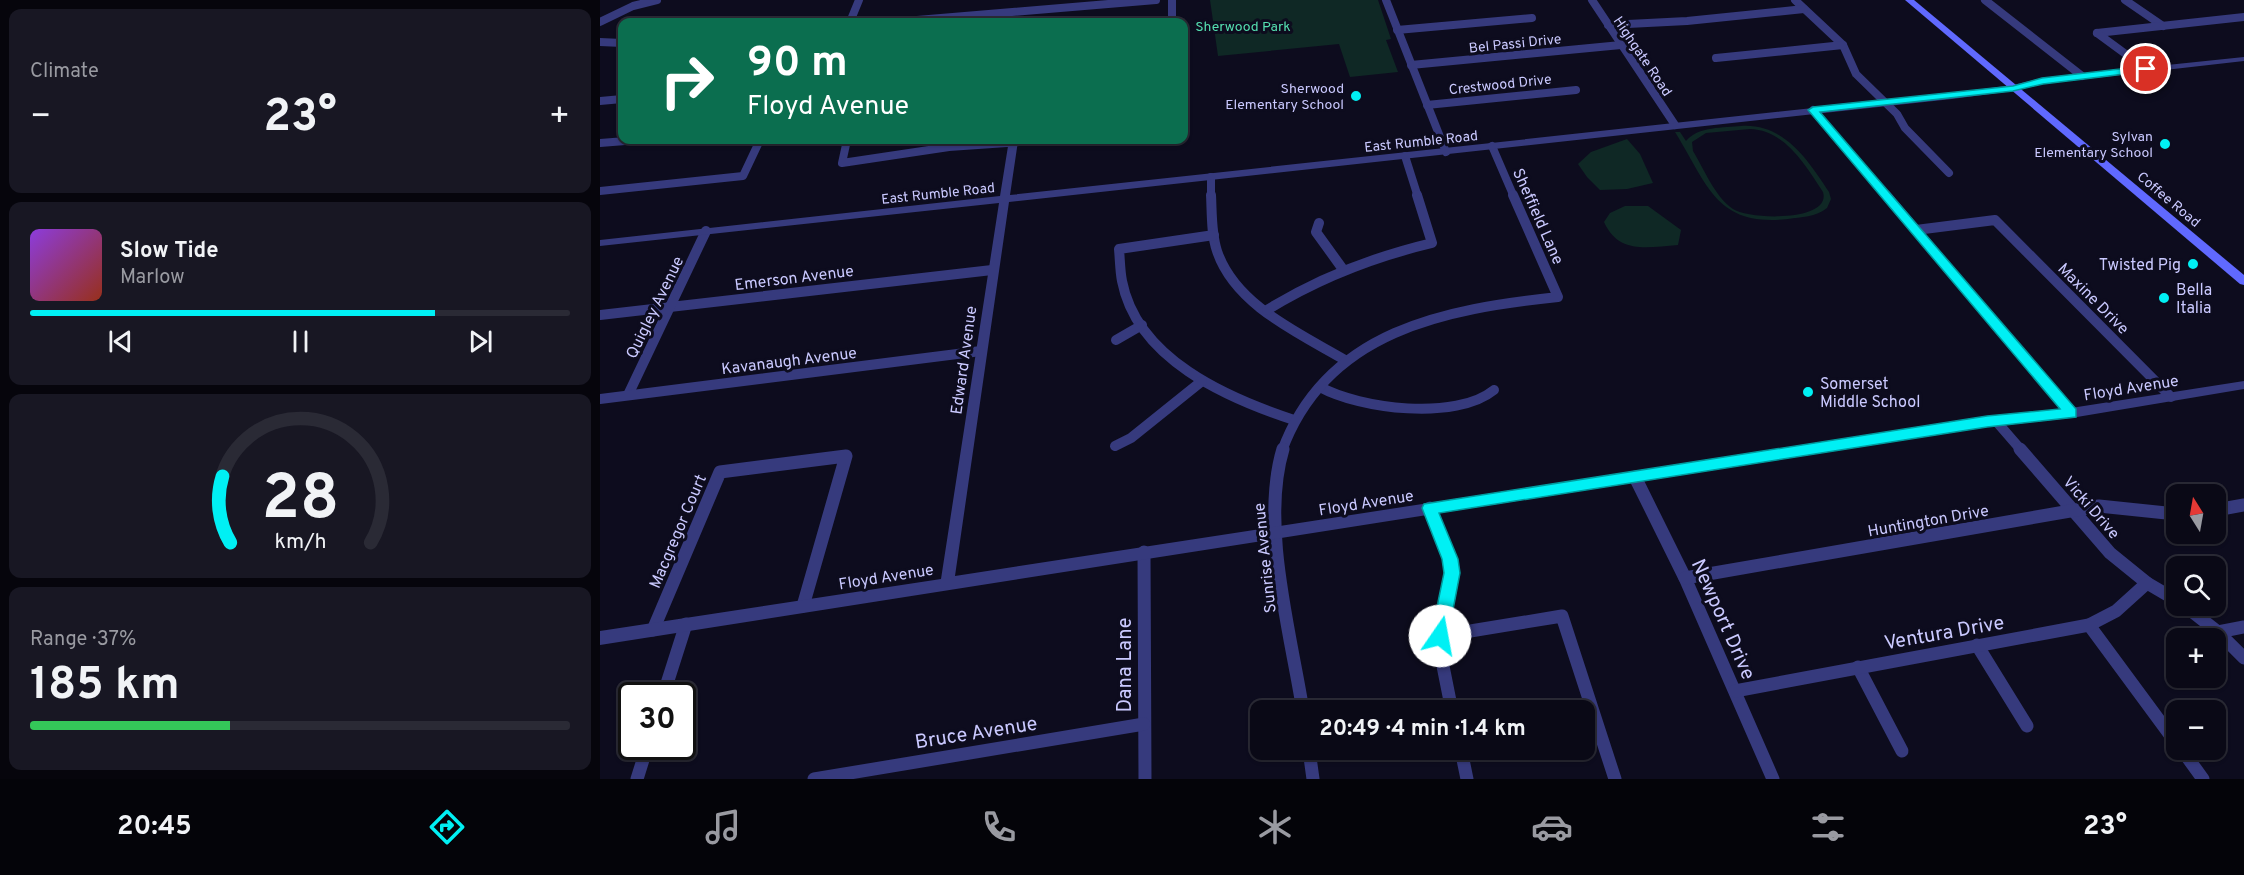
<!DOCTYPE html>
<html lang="en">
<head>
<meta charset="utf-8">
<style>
  body { margin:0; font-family:Overpass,sans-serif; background:#181723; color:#f1f3f6; height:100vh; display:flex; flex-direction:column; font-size:22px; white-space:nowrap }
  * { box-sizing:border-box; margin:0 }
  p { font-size:20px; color:#999aa1 }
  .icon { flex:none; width:33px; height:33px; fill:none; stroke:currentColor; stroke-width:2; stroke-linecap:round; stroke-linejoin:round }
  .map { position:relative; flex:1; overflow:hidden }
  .drawer { display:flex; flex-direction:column; gap:9px; padding:9px; background:#06050c; width:600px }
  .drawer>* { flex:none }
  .hud { position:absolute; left:18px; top:18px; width:570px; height:126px; border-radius:12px; box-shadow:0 2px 4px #0004,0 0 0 2px #2a2a35; background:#0b6e4f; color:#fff; overflow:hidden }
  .needle { width:39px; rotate:349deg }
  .tools { position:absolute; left:1566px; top:484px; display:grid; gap:12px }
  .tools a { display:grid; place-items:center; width:60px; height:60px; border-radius:12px; background:#0a0916; box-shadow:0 2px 4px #0004,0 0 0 2px #2a2a35; font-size:30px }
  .speed { position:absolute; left:18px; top:682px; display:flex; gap:12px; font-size:30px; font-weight:700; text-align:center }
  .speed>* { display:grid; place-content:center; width:78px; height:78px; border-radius:50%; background:#0a0916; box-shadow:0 2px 4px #0004,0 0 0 2px #2a2a35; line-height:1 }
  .speed .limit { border:3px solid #111; border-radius:9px; background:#fff; color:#111 }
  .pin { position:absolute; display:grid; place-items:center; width:51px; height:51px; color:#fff; margin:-26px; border:3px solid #fff; border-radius:50%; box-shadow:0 2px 6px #0007 }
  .me { position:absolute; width:66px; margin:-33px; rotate:12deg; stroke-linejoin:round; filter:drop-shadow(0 0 4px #0008) }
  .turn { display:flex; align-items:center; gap:21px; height:126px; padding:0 30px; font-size:27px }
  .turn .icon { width:78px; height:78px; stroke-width:2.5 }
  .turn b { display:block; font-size:42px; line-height:51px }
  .big { font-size:45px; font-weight:700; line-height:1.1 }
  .drawer .widget { flex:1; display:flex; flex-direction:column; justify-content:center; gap:9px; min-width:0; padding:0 21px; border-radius:12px; background:#181723 }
  .drawer .dial { align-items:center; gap:0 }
  .dial svg { height:156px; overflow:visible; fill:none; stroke:#2a2a35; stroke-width:7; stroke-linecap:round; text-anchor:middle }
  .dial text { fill:#f1f3f6; stroke:none }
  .song { display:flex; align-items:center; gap:18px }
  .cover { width:72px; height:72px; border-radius:9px; background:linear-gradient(135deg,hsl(270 70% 55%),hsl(10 70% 35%)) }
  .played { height:6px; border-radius:3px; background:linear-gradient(90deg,#00f0f4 75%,#2a2a35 75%) }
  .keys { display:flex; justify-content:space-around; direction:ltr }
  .heat { display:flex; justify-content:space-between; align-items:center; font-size:33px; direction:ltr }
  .charge { height:9px; border-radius:4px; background:linear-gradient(90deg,#34c759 37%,#2a2a35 0) }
  .trip { position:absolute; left:650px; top:700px; width:345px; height:60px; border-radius:12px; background:#0a0916; box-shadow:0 2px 4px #0004,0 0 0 2px #2a2a35; font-weight:700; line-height:60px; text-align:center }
  .menu { display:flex; height:96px; justify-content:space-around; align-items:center; background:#040409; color:#999aa1 }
  .menu .icon { width:42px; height:42px }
  .menu .on { color:#00f0f4 }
  .menu b { font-size:27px; color:#f1f3f6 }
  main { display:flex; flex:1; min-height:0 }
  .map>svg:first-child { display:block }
</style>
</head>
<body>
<main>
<section class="drawer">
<div class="widget"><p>Climate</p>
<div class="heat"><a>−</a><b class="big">23°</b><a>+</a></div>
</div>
<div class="widget">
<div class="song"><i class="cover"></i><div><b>Slow Tide</b><p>Marlow</p></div></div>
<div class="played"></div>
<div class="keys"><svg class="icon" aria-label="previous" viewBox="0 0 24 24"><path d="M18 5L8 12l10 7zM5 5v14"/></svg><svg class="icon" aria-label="pause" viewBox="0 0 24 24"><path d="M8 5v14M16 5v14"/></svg><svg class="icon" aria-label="next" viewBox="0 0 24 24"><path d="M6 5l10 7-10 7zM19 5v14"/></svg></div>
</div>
<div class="widget dial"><svg viewBox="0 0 100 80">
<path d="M14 69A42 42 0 1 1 86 69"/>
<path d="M14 69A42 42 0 0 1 10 35" stroke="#00f0f4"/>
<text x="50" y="56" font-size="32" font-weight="700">28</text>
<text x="50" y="72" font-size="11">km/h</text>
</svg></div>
<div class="widget"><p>Range · 37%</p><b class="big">185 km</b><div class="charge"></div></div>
</section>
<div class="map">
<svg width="1644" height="779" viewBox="0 0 1644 779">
  <rect width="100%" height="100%" fill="#0d0c1e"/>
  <!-- green -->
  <g fill="#0f2825" fill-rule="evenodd">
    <path d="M610,0h168l13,39 -5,1 12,32 -48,5 -11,-33 -121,12z"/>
    <path d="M1141,126c43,-3 67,34 88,66l2,7 -4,9c-11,9 -26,9 -39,11 -72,8 -80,-34 -113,-87h5l6,9c12,-15 38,-13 55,-15zM1150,129c35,1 55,36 73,63 9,30 -74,28 -90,17 -18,-12 -29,-40 -40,-58l-1,-9 14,-9z"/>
    <path d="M1027,139l13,15 13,29 -26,6 -27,1 -13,-13 -9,-13 13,-12z"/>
    <path d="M1025,206h23l33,24 -3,15c-30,2 -59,10 -74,-23l6,-9z"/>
  </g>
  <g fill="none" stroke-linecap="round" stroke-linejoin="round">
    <!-- minor-far2 -->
    <g stroke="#363a7d" stroke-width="8">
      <path d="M572,0v22"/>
      <path d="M786,0l60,152"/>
      <path d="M992,0l83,125"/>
      <path d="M1195,0l48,45 13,29 41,40 8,14 44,45"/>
      <path d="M1385,0l97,76"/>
      <path d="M1525,0l38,26"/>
      <path d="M0,22l33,-16 24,-6"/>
      <path d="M250,22l9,-22"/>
      <path d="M293,22l263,-22"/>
      <path d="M1008,25l79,-4 117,-12"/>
      <path d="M797,30l135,-12"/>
      <path d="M1497,33l147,-16"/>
      <path d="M1497,33l49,36"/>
      <path d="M0,42l22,1"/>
      <path d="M1116,58l127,-13"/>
      <path d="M811,65l210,-20"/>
      <path d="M0,101l22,-2"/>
      <path d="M827,105l149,-15"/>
      <path d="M1213,110l74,87"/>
      <path d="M247,140l-5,23 107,-16 99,-7"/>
      <path d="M0,143l38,-3"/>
      <path d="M892,146l22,51"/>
      <path d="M805,156l13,41"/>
      <path d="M611,177v20"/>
      <path d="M0,191l143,-15 17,-36"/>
    </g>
    <!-- minor-far1 -->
    <g stroke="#363a7d" stroke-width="10">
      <path d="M611,195c1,18 0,38 6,56 18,54 82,82 128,109"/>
      <path d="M1286,195l185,218"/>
      <path d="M719,223l-3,9 26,36"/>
      <path d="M1316,230l79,-10 176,177"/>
      <path d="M614,235l-95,14c1,11 1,22 3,32 15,78 105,117 172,139"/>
      <path d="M667,310c52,-32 106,-53 165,-67l-15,-48"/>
      <path d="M0,315l392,-45"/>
      <path d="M516,340l26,-15"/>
      <path d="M720,387c40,22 136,34 174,3"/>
      <path d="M28,395l78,-164"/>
      <path d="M0,399l381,-48"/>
      <path d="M1396,421l26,30"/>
      <path d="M515,446l16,-8 71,-57"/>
      <path d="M682,451c44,-121 164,-142 276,-154l-45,-102"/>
    </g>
    <!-- minor -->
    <g stroke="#363a7d" stroke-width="13">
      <path d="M683,449c-23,76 8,185 20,262"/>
      <path d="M1420,449l90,104 37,30 29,17"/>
      <path d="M1035,477l50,101 88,201"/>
      <path d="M830,508l20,51v33l-11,54 13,65"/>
      <path d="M1616,510l28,-5"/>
      <path d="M544,552l1,227"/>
      <path d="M1085,578l414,-72 77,8"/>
      <path d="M1585,606l33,26 26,26"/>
      <path d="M1489,625l87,118"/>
      <path d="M53,630l67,-158 126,-16 -43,150"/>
      <path d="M1618,632l26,-5"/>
      <path d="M840,636l122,-20 53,163"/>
      <path d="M1377,645l50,81"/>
      <path d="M1258,667l44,84"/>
      <path d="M1135,691l354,-66 27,-14 31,-28"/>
      <path d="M63,696l23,-72"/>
      <path d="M709,750l4,29"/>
      <path d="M861,750l6,29"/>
      <path d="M1582,750l21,29"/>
      <path d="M37,779l10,-32"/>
      <path d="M214,779l330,-55"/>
    </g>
    <!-- tertiary -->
    <path fill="#363a7d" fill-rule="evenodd" d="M1644,57v4l-202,23 -29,7 -61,8 -943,103 -54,374 1032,-159 84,-9 173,-27v8l-173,29 -84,9 -1387,218v-14l341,-52 58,-376 -399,43v-6l400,-44 9,-56 9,1 -8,54 942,-102 61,-8 29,-7z"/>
    <!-- secondary -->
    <path fill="#6069ff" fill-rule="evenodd" d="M1305,0h9l330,275v10l-4,-1z"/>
  </g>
  <!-- route -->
  <path fill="#00f0f4" stroke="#009c9f" stroke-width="1.5" d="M1546,66l4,3 -1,2 -106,13 -30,7 -193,21 256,297v8l-89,10 -548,86 19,46 2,14 -12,63 -2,6 -6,2 -6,-2 -3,-6 13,-63 -2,-14 -20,-51 2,-4 563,-88 73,-7 -252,-299 5,-3 200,-21 29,-8z"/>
  <!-- markers -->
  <g fill="#00f0f4" stroke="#0d0c1e" stroke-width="2">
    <circle cx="756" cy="96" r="6"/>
    <circle cx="1565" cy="144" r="6"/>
    <circle cx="1593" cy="264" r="6"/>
    <circle cx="1564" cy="298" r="6"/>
    <circle cx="1208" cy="392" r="6"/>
  </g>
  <g text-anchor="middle" stroke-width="6" stroke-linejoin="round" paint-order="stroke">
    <!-- far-park labels -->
    <g font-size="14" fill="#55dfb0" stroke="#0d0c1e">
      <text x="643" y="31">Sherwood Park</text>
    </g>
    <!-- far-street labels -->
    <g font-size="14" fill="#cac9ff" stroke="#0d0c1e">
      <text transform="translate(915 43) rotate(-6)" y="5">Bel Passi Drive</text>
      <text transform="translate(1043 56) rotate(56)" y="5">Highgate Road</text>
      <text transform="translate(900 84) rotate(-6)" y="5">Crestwood Drive</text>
      <text transform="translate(821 141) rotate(-6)" y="5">East Rumble Road</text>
      <text transform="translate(338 193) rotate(-6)" y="5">East Rumble Road</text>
      <text transform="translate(1569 199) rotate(40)" y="5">Coffee Road</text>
    </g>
    <!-- far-poi labels -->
    <g font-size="14" fill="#cac9ff" stroke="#0d0c1e" text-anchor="end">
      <text x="744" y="93">Sherwood<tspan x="744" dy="16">Elementary School</tspan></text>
      <text x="1553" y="141">Sylvan<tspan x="1553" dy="16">Elementary School</tspan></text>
    </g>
    <!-- street labels -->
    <g font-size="16" fill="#cac9ff" stroke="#0d0c1e">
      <text transform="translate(939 216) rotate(66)" y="6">Sheffield Lane</text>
      <text transform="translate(194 277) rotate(-7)" y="6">Emerson Avenue</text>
      <text transform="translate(1494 298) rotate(45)" y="6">Maxine Drive</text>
      <text transform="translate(54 307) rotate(-64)" y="6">Quigley Avenue</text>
      <text transform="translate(189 360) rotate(-7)" y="6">Kavanaugh Avenue</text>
      <text transform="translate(363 360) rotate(-82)" y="6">Edward Avenue</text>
      <text transform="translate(1531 387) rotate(-9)" y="6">Floyd Avenue</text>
      <text transform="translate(766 502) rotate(-9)" y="6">Floyd Avenue</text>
      <text transform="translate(1492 507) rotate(49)" y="6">Vicki Drive</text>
      <text transform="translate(1328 520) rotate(-10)" y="6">Huntington Drive</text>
      <text transform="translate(77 531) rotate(-67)" y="6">Macgregor Court</text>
      <text transform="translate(664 558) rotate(-96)" y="6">Sunrise Avenue</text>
      <text transform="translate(286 576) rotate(-9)" y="6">Floyd Avenue</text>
    </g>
    <!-- poi labels -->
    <g font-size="16" fill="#cac9ff" stroke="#0d0c1e" text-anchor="start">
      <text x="1581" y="270" text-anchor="end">Twisted Pig</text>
      <text x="1576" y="295">Bella<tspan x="1576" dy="18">Italia</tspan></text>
      <text x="1220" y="389">Somerset<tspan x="1220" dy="18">Middle School</tspan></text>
    </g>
    <!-- near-street labels -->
    <g font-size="20" fill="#cac9ff" stroke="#0d0c1e">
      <text transform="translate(1124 619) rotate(66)" y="7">Newport Drive</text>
      <text transform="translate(1344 632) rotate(-10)" y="7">Ventura Drive</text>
      <text transform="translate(524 665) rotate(-90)" y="7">Dana Lane</text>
      <text transform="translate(376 732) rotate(-9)" y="7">Bruce Avenue</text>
    </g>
  </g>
</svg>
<div class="tools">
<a><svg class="needle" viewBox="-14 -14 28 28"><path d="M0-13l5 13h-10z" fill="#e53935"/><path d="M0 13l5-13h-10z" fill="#999aa1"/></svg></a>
<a><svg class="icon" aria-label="search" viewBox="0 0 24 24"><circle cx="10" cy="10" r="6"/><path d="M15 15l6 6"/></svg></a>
<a>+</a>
<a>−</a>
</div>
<div class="speed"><div class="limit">30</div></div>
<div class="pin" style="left:1546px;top:69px;background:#d93025"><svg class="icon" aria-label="arrive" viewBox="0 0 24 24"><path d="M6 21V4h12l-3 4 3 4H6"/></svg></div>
<svg class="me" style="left:840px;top:636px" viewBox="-20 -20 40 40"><circle r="19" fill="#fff"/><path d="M0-13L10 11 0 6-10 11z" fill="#00f0f4"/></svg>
<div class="trip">20:49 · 4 min · 1.4 km</div>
<div class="hud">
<div class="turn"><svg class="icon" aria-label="right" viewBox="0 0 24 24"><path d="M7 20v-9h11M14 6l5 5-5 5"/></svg><div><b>90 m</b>Floyd Avenue</div></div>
</div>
</div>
</main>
<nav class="menu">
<b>20:45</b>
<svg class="icon on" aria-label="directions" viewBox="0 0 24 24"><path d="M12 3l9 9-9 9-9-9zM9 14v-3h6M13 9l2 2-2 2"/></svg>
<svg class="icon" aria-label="music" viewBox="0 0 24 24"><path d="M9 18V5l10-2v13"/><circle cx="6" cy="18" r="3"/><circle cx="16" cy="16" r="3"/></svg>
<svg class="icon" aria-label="phone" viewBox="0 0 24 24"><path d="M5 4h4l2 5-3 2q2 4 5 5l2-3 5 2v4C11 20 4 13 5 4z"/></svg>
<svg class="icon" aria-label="climate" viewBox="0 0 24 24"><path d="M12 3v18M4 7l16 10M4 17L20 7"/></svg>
<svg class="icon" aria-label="car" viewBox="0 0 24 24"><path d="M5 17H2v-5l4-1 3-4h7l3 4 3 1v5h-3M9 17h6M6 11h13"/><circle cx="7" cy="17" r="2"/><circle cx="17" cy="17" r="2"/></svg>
<svg class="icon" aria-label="filters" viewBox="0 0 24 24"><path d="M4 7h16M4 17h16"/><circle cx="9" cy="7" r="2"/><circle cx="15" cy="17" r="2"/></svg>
<b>23°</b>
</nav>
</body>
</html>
